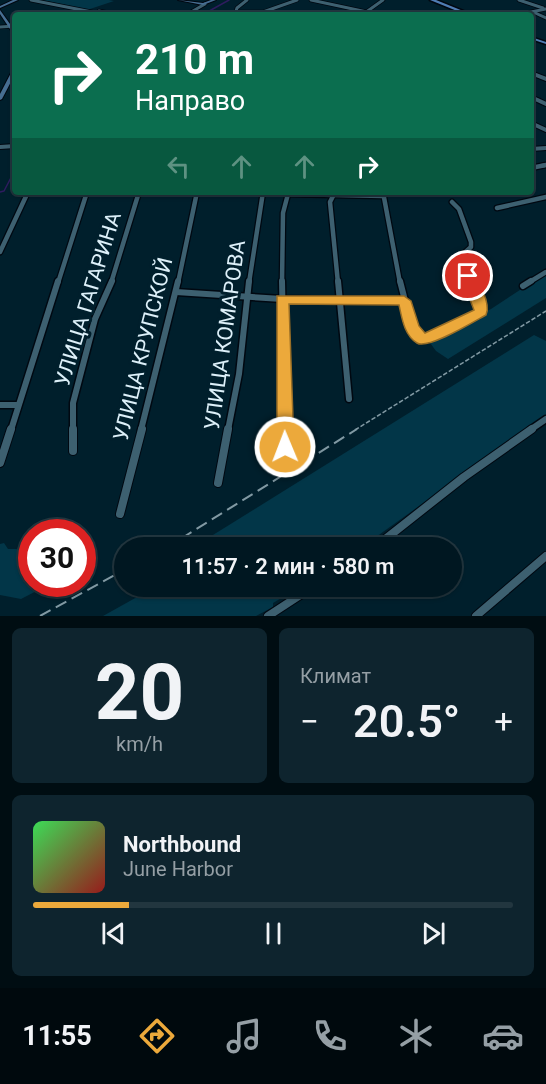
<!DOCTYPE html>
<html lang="ru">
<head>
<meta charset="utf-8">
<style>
  body { margin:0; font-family:Roboto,sans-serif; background:#0e242e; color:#f1f3f6; height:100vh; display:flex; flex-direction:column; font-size:22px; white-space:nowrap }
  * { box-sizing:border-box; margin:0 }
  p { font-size:20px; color:#959fa5 }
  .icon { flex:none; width:33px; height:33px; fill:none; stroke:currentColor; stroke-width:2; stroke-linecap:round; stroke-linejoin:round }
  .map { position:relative; height:616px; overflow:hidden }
  .details { display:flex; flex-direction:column; gap:12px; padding:12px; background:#000d12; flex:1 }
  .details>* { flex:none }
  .banner { position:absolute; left:12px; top:12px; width:522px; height:183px; border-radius:6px; box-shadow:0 2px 4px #0004,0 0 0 2px #22363f; background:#0b6e4f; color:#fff; overflow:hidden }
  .speed { position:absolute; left:18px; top:519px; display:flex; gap:12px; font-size:30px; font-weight:700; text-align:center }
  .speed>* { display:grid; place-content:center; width:78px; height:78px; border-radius:50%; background:#001721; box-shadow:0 2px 4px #0004,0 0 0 2px #22363f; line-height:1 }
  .speed .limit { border:9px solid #d22; background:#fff; color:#111 }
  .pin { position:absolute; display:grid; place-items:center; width:51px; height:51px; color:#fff; margin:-26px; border:3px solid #fff; border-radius:50%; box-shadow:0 2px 6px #0007 }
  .me { position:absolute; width:66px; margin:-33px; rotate:359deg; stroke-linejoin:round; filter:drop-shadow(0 0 4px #0008) }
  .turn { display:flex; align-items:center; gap:21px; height:126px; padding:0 24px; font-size:27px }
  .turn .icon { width:78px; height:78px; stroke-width:2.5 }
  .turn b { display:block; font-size:42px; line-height:51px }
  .lanes { display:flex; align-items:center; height:57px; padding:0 24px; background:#0003; justify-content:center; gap:30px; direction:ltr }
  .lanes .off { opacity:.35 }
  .big { font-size:45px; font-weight:600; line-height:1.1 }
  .details .tile { flex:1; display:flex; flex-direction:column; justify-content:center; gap:9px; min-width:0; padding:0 21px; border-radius:9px; background:#0e242e }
  .details .dial { align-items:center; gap:0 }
  .dial b { font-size:78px; line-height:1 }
  .song { display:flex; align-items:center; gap:18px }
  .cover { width:72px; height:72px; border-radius:9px; background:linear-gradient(135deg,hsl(130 70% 55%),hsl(0 70% 35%)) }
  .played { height:6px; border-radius:3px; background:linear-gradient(90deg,#eca93b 20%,#22363f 20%) }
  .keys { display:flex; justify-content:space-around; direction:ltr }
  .heat { display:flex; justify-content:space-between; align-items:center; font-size:33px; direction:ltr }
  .details .tiles { flex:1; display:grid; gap:12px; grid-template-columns:1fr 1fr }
  .tile:last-child { grid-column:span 2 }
  .trip { position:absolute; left:114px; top:537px; width:348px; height:60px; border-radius:30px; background:#001721; box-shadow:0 2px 4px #0004,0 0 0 2px #22363f; font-weight:600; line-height:60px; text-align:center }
  .menu { display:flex; height:96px; justify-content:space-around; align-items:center; background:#00090d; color:#959fa5 }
  .menu .icon { width:42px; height:42px }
  .menu .active { color:#eca93b }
  .menu b { font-size:27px; color:#f1f3f6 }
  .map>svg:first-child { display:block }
</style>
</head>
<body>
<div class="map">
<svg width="546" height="616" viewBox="0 0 546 616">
  <rect width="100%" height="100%" fill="#001f2c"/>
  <!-- green -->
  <g fill="#023648">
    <path d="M42,0h67l5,1 -27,9z"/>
    <path d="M546,273v25l-98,61 -12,-8 -8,-11 63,-31z"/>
    <path d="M534,335l12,6v74l-184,132 -170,1z"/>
    <path d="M4,543l4,6h17l4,20h2l1,15h18l-29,15 -21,-4v-51z"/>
    <path d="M155,587v-1l145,1 -27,16v4l-17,9h-153z"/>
  </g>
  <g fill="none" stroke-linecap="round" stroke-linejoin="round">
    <!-- stream -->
    <g stroke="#2e1c5f" stroke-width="1.5">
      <path d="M202,15l27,-15"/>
      <path d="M0,192l4,-1 11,-21"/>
    </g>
    <!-- street-far4 casing -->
    <g stroke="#000811" stroke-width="4.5">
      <g id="street-far4">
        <path d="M31,0l61,12"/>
        <path d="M311,0l70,15"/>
        <path d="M519,0l24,8"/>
        <path d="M99,11l21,4"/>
        <path d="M235,12h28l34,-12"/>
        <path d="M533,12l13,6"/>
        <path d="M235,14l2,-6 10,-8"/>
        <path d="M186,15l19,-11"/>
        <path d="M362,15l21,-15"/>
        <path d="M516,15l30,-6"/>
        <path d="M0,27l15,-1"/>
      </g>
    </g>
    <!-- street-far3 casing -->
    <g stroke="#000811" stroke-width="6">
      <g id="street-far3">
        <path d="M531,73l15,6"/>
        <path d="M531,97l15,7"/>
        <path d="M531,123l15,7"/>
        <path d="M0,147l15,-1"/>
        <path d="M531,149l15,-1"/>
        <path d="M541,166l5,-1"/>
      </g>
    </g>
    <!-- street-far2 casing -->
    <g stroke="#000811" stroke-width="7">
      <g id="street-far2">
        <path d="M531,168l15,-3"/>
        <path d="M335,192l-5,10 8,81"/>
        <path d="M383,192l17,91"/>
        <path d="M288,194l95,2"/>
        <path d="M452,202l7,7 12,33v5l-9,8 9,28"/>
        <path d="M497,208l49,-11"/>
        <path d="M0,252l28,-60"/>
        <path d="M58,283l29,-91"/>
        <path d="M111,283l28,-91"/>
        <path d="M178,283l19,-91"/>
        <path d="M249,283l14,-91"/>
        <path d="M282,283l1,-70 5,-19"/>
        <path d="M528,283l18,-11"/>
      </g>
    </g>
    <!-- street-far1 casing -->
    <g stroke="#000811" stroke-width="9">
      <g id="street-far1">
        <path d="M282,281l3,149"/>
        <path d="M338,281l11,118"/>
        <path d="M400,281l12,47 10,11 22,-7 37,-20v-7l-10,-24"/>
        <path d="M523,286l8,-5"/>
        <path d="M176,292l106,7 122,2"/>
        <path d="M0,405h17"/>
        <path d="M11,430l47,-149"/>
        <path d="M73,430v-27l22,-84 17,-38"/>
        <path d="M141,430l37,-149"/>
        <path d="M228,430l11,-56 10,-93"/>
        <path d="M530,430l16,-11"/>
      </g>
    </g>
    <!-- street casing -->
    <g stroke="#000811" stroke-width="10">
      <g id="street">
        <path d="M73,429v22"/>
        <path d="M285,429v18"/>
        <path d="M0,463l11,-34"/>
        <path d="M218,483l10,-54"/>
        <path d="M120,514l22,-85"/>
        <path d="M374,548l90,-71 68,-48"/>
        <path d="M268,616l46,-30"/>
        <path d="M476,616l70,-60"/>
      </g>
    </g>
    <!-- secondary casing -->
    <g stroke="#000811" stroke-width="2">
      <g id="secondary">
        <path d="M13,0h5l-18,8v-2z"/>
        <path d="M178,0l25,3 8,-3h5l-13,5z"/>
        <path d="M0,10l15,21v4h-1l-14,-21z"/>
        <path d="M13,69h2v5l-13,25 -2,1v-6z"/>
      </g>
    </g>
    <!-- primary casing -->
    <g stroke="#000811" stroke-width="3">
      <g id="primary">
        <path d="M430,0h6l37,15h-6z"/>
        <path d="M531,37l15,5v2l-15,-5z"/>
      </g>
    </g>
    <!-- street-far4 -->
    <use href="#street-far4" stroke="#3d6070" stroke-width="3"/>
    <!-- street-far3 -->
    <use href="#street-far3" stroke="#3d6070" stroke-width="4"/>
    <!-- street-far2 -->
    <use href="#street-far2" stroke="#3d6070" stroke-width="4.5"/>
    <!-- street-far1 -->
    <use href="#street-far1" stroke="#3d6070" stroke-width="6"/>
    <!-- street -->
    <use href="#street" stroke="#3d6070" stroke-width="8"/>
    <!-- secondary -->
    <use href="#secondary" fill="#466e92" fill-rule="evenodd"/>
    <!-- primary -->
    <use href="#primary" fill="#4f7db4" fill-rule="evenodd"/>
    <!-- rail-far1 -->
    <path stroke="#8199a3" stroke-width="1.5" stroke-dasharray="4.5 2" stroke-linecap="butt" d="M355,430l191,-119"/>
    <!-- rail -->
    <g stroke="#8199a3" stroke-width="2" stroke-dasharray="12 6" stroke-linecap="butt">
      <path d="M166,548l191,-119"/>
      <path d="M40,616l84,-46"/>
    </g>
  </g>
  <!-- route -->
  <path fill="#eca93b" stroke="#996e26" stroke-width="1.5" d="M468,272c11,4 23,33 18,43 -11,6 -58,35 -69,28 -13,-8 -15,-25 -18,-38l-110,-1 5,143 -3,4h-12l-2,-4v-151h127l7,5 8,25 6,7 49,-23 -13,-34z"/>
  <g text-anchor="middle" stroke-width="6" stroke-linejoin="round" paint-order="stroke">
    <!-- street labels -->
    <g font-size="21" fill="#ddf0f9" stroke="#001f2c">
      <text transform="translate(88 299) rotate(-73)" y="7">УЛИЦА ГАГАРИНА</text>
      <text transform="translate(225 335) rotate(-82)" y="7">УЛИЦА КОМАРОВА</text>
      <text transform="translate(143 349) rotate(-76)" y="7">УЛИЦА КРУПСКОЙ</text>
    </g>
  </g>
</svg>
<div class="speed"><div class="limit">30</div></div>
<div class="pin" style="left:468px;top:276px;background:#d93025"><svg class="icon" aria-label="arrive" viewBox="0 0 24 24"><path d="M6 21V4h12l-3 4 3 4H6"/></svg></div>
<svg class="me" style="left:285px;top:447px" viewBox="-20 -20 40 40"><circle r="17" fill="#eca93b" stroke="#fff" stroke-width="3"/><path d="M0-11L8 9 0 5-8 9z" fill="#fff"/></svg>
<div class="trip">11:57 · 2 мин · 580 m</div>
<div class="banner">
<div class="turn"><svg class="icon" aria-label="right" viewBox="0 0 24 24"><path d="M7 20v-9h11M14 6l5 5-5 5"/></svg><div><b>210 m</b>Направо</div></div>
<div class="lanes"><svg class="icon off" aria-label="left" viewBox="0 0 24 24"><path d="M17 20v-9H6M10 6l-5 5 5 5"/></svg><svg class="icon off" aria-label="ahead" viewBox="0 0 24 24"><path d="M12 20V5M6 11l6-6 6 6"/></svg><svg class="icon off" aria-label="ahead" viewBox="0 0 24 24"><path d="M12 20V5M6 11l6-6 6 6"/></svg><svg class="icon" aria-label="right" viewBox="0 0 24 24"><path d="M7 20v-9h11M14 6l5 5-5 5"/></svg></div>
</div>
</div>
<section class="details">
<div class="tiles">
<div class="tile dial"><b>20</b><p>km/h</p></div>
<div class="tile"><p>Климат</p>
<div class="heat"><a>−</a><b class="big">20.5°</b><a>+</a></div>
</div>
<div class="tile">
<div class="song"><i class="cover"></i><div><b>Northbound</b><p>June Harbor</p></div></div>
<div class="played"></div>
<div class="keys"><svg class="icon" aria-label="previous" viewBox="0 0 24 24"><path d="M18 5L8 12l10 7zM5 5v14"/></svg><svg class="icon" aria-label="pause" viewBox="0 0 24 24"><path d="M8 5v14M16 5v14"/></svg><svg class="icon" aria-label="next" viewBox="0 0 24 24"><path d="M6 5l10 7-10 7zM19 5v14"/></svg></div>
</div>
</div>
</section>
<nav class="menu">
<b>11:55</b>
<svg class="icon active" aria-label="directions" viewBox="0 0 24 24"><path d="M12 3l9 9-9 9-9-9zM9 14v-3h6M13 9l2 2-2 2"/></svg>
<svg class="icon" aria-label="music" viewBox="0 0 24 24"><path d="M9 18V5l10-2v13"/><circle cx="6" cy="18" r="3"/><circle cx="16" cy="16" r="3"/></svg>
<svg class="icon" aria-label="phone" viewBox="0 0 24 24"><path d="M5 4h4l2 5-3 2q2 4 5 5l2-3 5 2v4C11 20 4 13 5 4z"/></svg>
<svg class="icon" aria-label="climate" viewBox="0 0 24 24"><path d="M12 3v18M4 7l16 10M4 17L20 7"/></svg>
<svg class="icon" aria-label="car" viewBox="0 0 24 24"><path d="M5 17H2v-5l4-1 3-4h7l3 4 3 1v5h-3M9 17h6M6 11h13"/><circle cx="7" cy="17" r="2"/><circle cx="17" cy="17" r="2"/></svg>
</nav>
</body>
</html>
